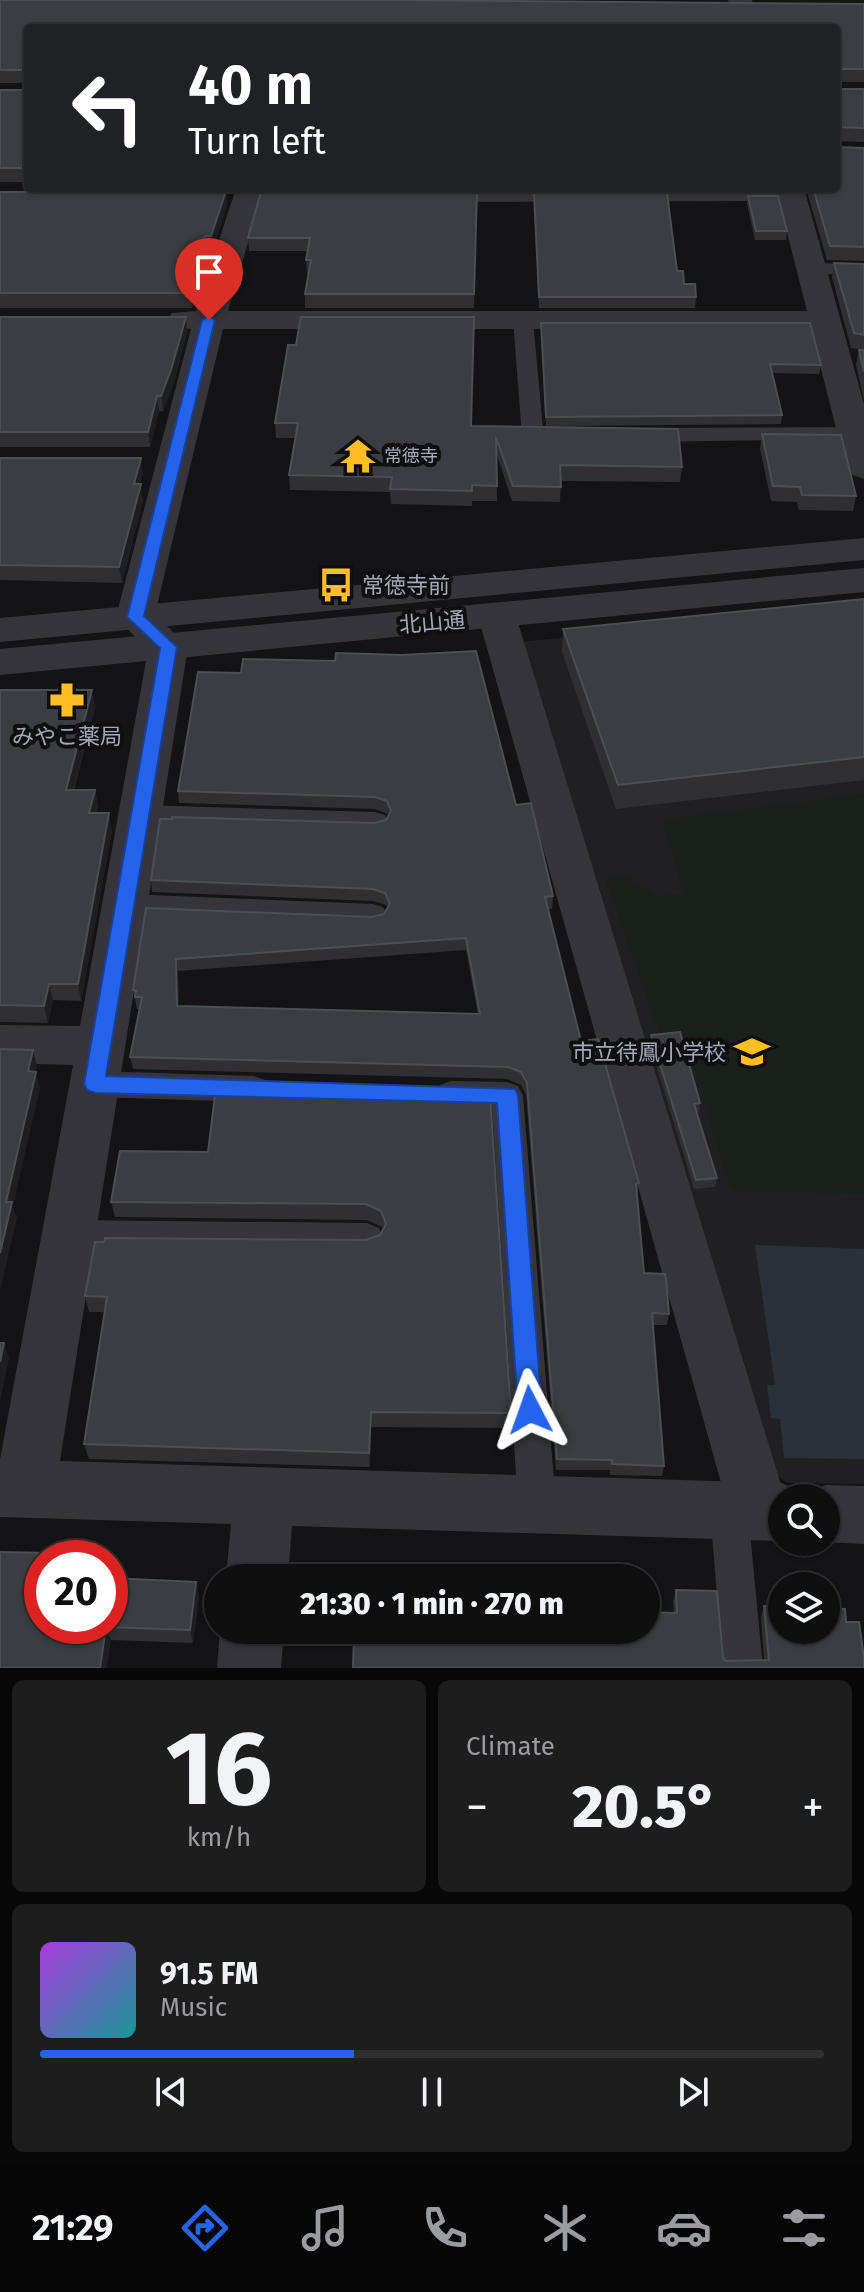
<!DOCTYPE html>
<html lang="en">
<head>
<meta charset="utf-8">
<style>
  body { margin:0; font-family:"Fira Sans","Noto Sans JP",sans-serif; background:#1d1d1e; color:#f1f3f6; height:100vh; display:flex; flex-direction:column; font-size:30px; white-space:nowrap }
  * { box-sizing:border-box; margin:0 }
  p { font-size:26px; color:#9b9c9f }
  .icon { flex:none; width:44px; height:44px; fill:none; stroke:currentColor; stroke-width:2; stroke-linecap:round; stroke-linejoin:round }
  .map { position:relative; height:1668px; overflow:hidden }
  .drawer { display:flex; flex-direction:column; gap:12px; padding:12px; background:#080809; flex:1 }
  .drawer>* { flex:none }
  .guide { position:absolute; left:24px; top:24px; width:816px; height:168px; border-radius:8px; box-shadow:0 2px 6px #0004,0 0 0 2px #2f2f30; background:#202124; color:#fff; overflow:hidden }
  .fabs { position:absolute; left:768px; top:1484px; display:grid; gap:16px }
  .fabs a { display:grid; place-items:center; width:72px; height:72px; border-radius:50%; background:#0f0f10; box-shadow:0 2px 6px #0004,0 0 0 2px #2f2f30; font-size:40px }
  .speed { position:absolute; left:24px; top:1540px; display:flex; gap:16px; font-size:40px; font-weight:700; text-align:center }
  .speed>* { display:grid; place-content:center; width:104px; height:104px; border-radius:50%; background:#0f0f10; box-shadow:0 2px 6px #0004,0 0 0 2px #2f2f30; line-height:1 }
  .speed .limit { border:12px solid #d22; background:#fff; color:#111 }
  .pin { position:absolute; display:grid; place-items:center; width:68px; height:68px; color:#fff; margin:-82px -34px; border-radius:50% 50% 50% 0; rotate:-45deg; box-shadow:0 0 8px #0007 }
  .pin .icon { rotate:45deg }
  .me { position:absolute; width:88px; margin:-44px; rotate:356deg; stroke-linejoin:round; filter:drop-shadow(0 0 6px #0008) }
  .turn { display:flex; align-items:center; gap:28px; height:168px; padding:0 32px; font-size:36px }
  .turn .icon { width:104px; height:104px; stroke-width:2.5 }
  .turn b { display:block; font-size:56px; line-height:68px }
  .big { font-size:60px; font-weight:800; line-height:1.1 }
  .drawer .widget { flex:1; display:flex; flex-direction:column; justify-content:center; gap:12px; min-width:0; padding:0 28px; border-radius:12px; background:#1d1d1e }
  .drawer .dial { align-items:center; gap:0 }
  .dial b { font-size:104px; line-height:1 }
  .song { display:flex; align-items:center; gap:24px }
  .cover { width:96px; height:96px; border-radius:12px; background:linear-gradient(135deg,hsl(280 70% 55%),hsl(180 70% 35%)) }
  .played { height:8px; border-radius:4px; background:linear-gradient(90deg,#2563eb 40%,#2f2f30 40%) }
  .keys { display:flex; justify-content:space-around; direction:ltr }
  .heat { display:flex; justify-content:space-between; align-items:center; font-size:44px; direction:ltr }
  .drawer .tiles { flex:1; display:grid; gap:12px; grid-template-columns:1fr 1fr }
  .widget:last-child { grid-column:span 2 }
  .trip { position:absolute; left:204px; top:1564px; width:456px; height:80px; border-radius:40px; background:#0f0f10; box-shadow:0 2px 6px #0004,0 0 0 2px #2f2f30; font-weight:800; line-height:80px; text-align:center }
  .tabs { display:flex; height:128px; justify-content:space-around; align-items:center; background:#060606; color:#9b9c9f }
  .tabs .icon { width:56px; height:56px }
  .tabs .selected { color:#2563eb }
  .tabs b { font-size:36px; color:#f1f3f6 }
  .map>svg:first-child { display:block }
</style>
</head>
<body>
<div class="map">
<svg width="864" height="1668" viewBox="0 0 864 1668">
  <rect width="100%" height="100%" fill="#141416"/>
  <!-- built -->
  <path fill="#202023" d="M864,608v876l-77,-1 -27,-22 -241,-819z"/>
  <!-- green -->
  <path fill="#1a211b" d="M864,794v400l-133,-3 -46,-151h-23l-57,-162 24,-3 3,8 10,3 13,10 29,-2 -22,-74z"/>
  <!-- water -->
  <path fill="#29323b" d="M755,1245l109,4v210l-80,-1 -4,-39 -9,-1 -4,-33h8z"/>
  <g fill="none" stroke-linecap="round" stroke-linejoin="round">
    <!-- service -->
    <g fill="#35353b" fill-rule="evenodd">
      <path d="M811,263l53,1v12l-60,-3 -3,-4 3,-4z"/>
      <path d="M523,314l10,6 10,109 25,2 3,5 -3,5 -35,2 -11,-7 -9,-116z"/>
      <path d="M855,427l8,2v10l-222,3 -11,-7 11,-7z"/>
      <path d="M140,805l235,7 10,3 4,7 -4,7 -10,3 -235,-7 -10,-3 -4,-7 4,-7z"/>
      <path d="M125,894l248,10 10,3 5,8 -5,8 -10,3 -248,-10 -10,-3 -5,-8 5,-8z"/>
      <path d="M95,1071l159,5 11,4 5,9 -5,9 -11,4 -159,-5 -11,-4 -5,-9 5,-9z"/>
      <path d="M451,1081l56,1 11,4 5,9 33,410 -5,13 -14,6 -14,-6 -5,-13 -26,-397 -41,-1 -11,-4 -5,-9 5,-9z"/>
      <path d="M69,1220l298,3 12,5 5,10 -5,10 -12,5 -298,-3 -12,-5 -5,-10 5,-10z"/>
      <path d="M729,1492l14,6 5,13 15,157h-40l-13,-157 5,-13z"/>
    </g>
    <!-- pedestrian -->
    <path fill="#35353b" fill-rule="evenodd" d="M497,604l14,3 5,9 269,882h-3l-2,34 -21,8 -21,-8 -9,-21 -251,-895 5,-9z"/>
    <!-- minor -->
    <g fill="#35353b" fill-rule="evenodd">
      <path d="M728,0h24l8,28h-24z"/>
      <path d="M236,188h28l-36,123h579l-28,-110 -361,1 -10,-3 -4,-6 3,-5h397l60,216v75l-12,-4 -6,-7 -35,-139h-588l-68,285 33,33 -128,814 722,22 22,11 22,-9 38,1v58l-41,-2h3v-44h-44v43l-490,-15 -4,52h-62l5,-54 -231,-7v-58l73,-394 -73,-2v-38l80,1 68,-376 -32,-33 75,-288 -19,-2 -5,-7 5,-7 24,-2z"/>
      <path d="M220,1630h64l-3,38h-64z"/>
    </g>
    <!-- tertiary -->
    <g fill="#35353b" fill-rule="evenodd">
      <path d="M864,538v22l-864,82v-24z"/>
      <path d="M864,568v24l-864,83v-26z"/>
    </g>
  </g>
  <!-- wall -->
  <g fill="#303034" fill-rule="evenodd">
    <path d="M0,0l864,4v78h-28v-54h-808v55h-28z"/>
    <path d="M836,89h28v53l-28,-1v6l28,1v113l-37,-1 -21,-72h30z"/>
    <rect x="0" y="90" width="28" height="92"/>
    <path d="M226,191l1,14 -15,46h-6l-14,57h-192v-116z"/>
    <path d="M477,191l-3,117h-169v-14l3,-20h-1l-1,-14 1,-9h-58l-1,-13z"/>
    <path d="M534,193l143,78 7,13 12,13 -1,11h-156z"/>
    <path d="M748,196l39,35 -1,9h-31l-8,-36z"/>
    <path d="M834,263l30,1v86l-13,-2 -19,-71z"/>
    <path d="M0,317l187,15 -14,53 -10,26h-4l-9,36h-150z"/>
    <path d="M541,323l280,42 -2,9 -47,-1 10,42 -1,9 -235,2z"/>
    <path d="M859,350h5v51l-8,-36z"/>
    <path d="M275,423l196,3 211,41 -2,15 -119,-1 -1,21 -48,-1 -15,-46v46h-25v5l-81,-2 -1,-12 -100,-2 -1,-15 7,-37h-20z"/>
    <path d="M762,434l94,62 -3,15 -54,-1 -2,-8 -26,-1 -11,-52z"/>
    <path d="M0,458l143,15 -3,11 3,16 -21,83 -122,-3z"/>
    <path d="M864,599v181l-248,29 -54,-157 1,-23z"/>
    <path d="M198,672l318,133 37,91 -1,13h-4l33,132 58,142 -2,12 7,78 25,41 -2,11h-14l11,141 -2,10 -52,-1v-5h-54l-30,-375 -5,-10 -14,-6 -374,-10 -3,-12 10,-48h-3l-4,-19 13,-82 226,9 12,-3 3,-5 -1,-4 -13,-4 -221,-9 -1,-12 224,-57 11,-3 2,-5v-1l-13,-5 -196,-6 -1,-12zM466,950l12,64 -299,-8 -1,-35z"/>
    <path d="M0,690l95,17 -21,83h21l3,17 -2,6 16,17 -31,171 -28,-1 -5,23 -48,-1z"/>
    <path d="M651,1035l49,68 -1,10h-3l21,65 -2,9 -21,2 -44,-144z"/>
    <path d="M490,1095l21,318 -1,15 -139,-1 -1,40 -281,-8 -5,-15 21,-132h-16l-4,-16 281,-56 14,-5 3,-6 -1,-2 -15,-7 -252,-3 -4,-15 97,-50z"/>
    <path d="M676,1590l41,1 6,67 3,3 38,-1 -3,-43 3,-11h18v24h44v-22l19,1 1,13h13l5,36v10h-511l1,-38h292v-18l28,1 -1,-12z"/>
    <path d="M199,1596l-6,47 -82,-3 -69,-14z"/>
  </g>
  <!-- shaded-wall -->
  <g fill="#1f1f22">
    <path d="M226,191l1,14 -15,46 -1,-15z"/>
    <path d="M205,236l1,15 -14,57 -1,-15z"/>
    <path d="M186,317l1,15 -14,53 -10,26 -2,-15z"/>
    <path d="M157,396l2,15 -9,36 -2,-15z"/>
    <path d="M141,458l2,15 -7,27 -2,-16z"/>
    <path d="M141,484l2,16 -21,83 -3,-16z"/>
    <path d="M92,690l3,17 -26,100 -3,-17z"/>
    <path d="M95,790l3,17 -5,23 -4,-17z"/>
    <path d="M109,813l3,17 -31,171 -3,-17z"/>
    <path d="M176,959l2,12 1,47 -2,-12z"/>
    <path d="M49,984l4,16 -5,23 -4,-17z"/>
    <path d="M33,1050l4,17 -5,21 -4,-17z"/>
    <path d="M36,1072l4,16 -27,118 4,12 -17,73v-38l6,-51z"/>
    <path d="M4,1343l5,15 -9,44v-40z"/>
    <path d="M371,1412v15l-1,40 -1,-14z"/>
    <path d="M196,1582l3,14 -6,47 -3,-13z"/>
    <path d="M106,1627l5,13 -4,28h-7z"/>
  </g>
  <!-- building -->
  <g fill="#3c3d42" stroke="#4c4e55" stroke-width="2" fill-rule="evenodd">
    <path d="M0,0h394l470,4v65h-28v-41h-397l-226,-3 3,3h-188v42h-28z"/>
    <path d="M836,89h28v39l-28,-1v20l28,1v99l-34,-1 -17,-58h23z"/>
    <path d="M0,90h28v80l-2,-2h-26z"/>
    <path d="M226,191l-15,45h-6l-14,57h-191v-101z"/>
    <path d="M477,191l-3,103h-169l6,-34h-5l4,-22h-62l13,-46z"/>
    <path d="M534,193h133l10,78h6l1,13h11l1,13h-157z"/>
    <path d="M748,196h30l9,35h-31z"/>
    <path d="M834,263l30,1v71l-10,-2z"/>
    <path d="M0,317h186l-15,53 -10,26h-4l-9,36h-148z"/>
    <path d="M301,317h173l-3,109 207,3 4,38 -122,-2 1,22 -48,-1 -17,-49 1,49 -25,-1v6l-82,-2 2,-12 -103,-2 9,-52h-23l13,-78h8z"/>
    <path d="M541,323h269l11,42 -51,-1 12,51 -236,2z"/>
    <path d="M859,350h5v22z"/>
    <path d="M762,434l79,1 15,61 -54,-1 -2,-8 -27,-1z"/>
    <path d="M0,458h141l-7,26h7l-22,83 -119,-2z"/>
    <path d="M864,599v158l-246,28 -55,-156z"/>
    <path d="M476,651l40,154 15,-2 22,93 -8,1 36,144 17,-2 41,144 -3,1 8,89 21,1 1,6 3,34 -17,-1 12,153 -52,-2v-4l-55,-1 -30,-376 -6,-11 -13,-5 -378,-10 12,-60h-7l1,-6 -3,-1 13,-82 226,9 12,-3 6,-10 -5,-11 -12,-4 -222,-9 9,-61h12v-2l203,6 11,-3 5,-9 -4,-10 -12,-4 -197,-6 20,-119 43,1 2,-14 92,2 1,-8 66,2zM466,938l14,76 -303,-8 -1,-47z"/>
    <path d="M0,690h92l-26,100h29l-6,23h20l-31,171h-29l-5,22 -44,-1z"/>
    <path d="M680,1032l20,71 -6,1 23,74 -21,2 -45,-145z"/>
    <path d="M0,1049l33,1 -5,21 8,1 -30,130h6l-12,51z"/>
    <path d="M216,1087l274,8 21,318 -140,-1 -2,41 -285,-9 23,-147 -22,-1 10,-54h9l1,-4 261,2 14,-5 6,-11 -5,-13 -15,-7 -255,-2 9,-51 88,1z"/>
    <path d="M0,1343h4l-4,19z"/>
    <path d="M0,1552l48,1 -1,5h-5v68h68v-48l86,4 -6,48 -84,-3 -6,41h-100z"/>
    <path d="M404,1569l38,2v7h-86l1,-2h47z"/>
    <path d="M676,1590l41,1 6,67 3,3 43,-1 -5,-54h18v24h44v-22l19,1 1,13h13l5,36v10h-511l1,-38h292v-18l31,1z"/>
  </g>
  <!-- route -->
  <path fill="#2563eb" stroke="#184099" stroke-width="2" d="M209,316l6,4 -71,296 33,31 -71,429 409,13 3,6 24,315 -4,8 -8,4 -8,-4 -4,-8 -21,-307 -402,-10 -8,-3 -3,-6 76,-436 -33,-31 75,-297z"/>
  <!-- icons -->
  <defs>
    <g id="temple-bare" transform="scale(2.76)"><path d="M0-6L5-2H3V0L6.5 2.5H4V6H1.5V3h-3V6H-4V2.5H-6.5L-3 0V-2H-5Z" fill="#ffbe23" stroke="#0f0f11" stroke-width="2.5" paint-order="stroke"/></g>
    <g id="bus-bare" transform="scale(2.76)"><path d="M-5-6H5V4H4V6H2V4H-2V6H-4V4H-5ZM-3.5-4V0h7V-4ZM-3.5 1.2v1.5H-2V1.2ZM2 1.2v1.5H3.5V1.2Z" fill="#ffbe23" stroke="#0f0f11" stroke-width="2.5" paint-order="stroke"/></g>
    <g id="pharmacy-bare" transform="scale(2.76)"><path d="M-2-6h4v4h4v4h-4v4h-4v-4h-4v-4h4Z" fill="#ffbe23" stroke="#0f0f11" stroke-width="2.5" paint-order="stroke"/></g>
    <g id="school-bare" transform="scale(2.76)"><path d="M0-5L7-2L0 1L-7-2ZM-4 1L0 2.5L4 1V4Q0 6-4 4Z" fill="#ffbe23" stroke="#0f0f11" stroke-width="2.5" paint-order="stroke"/></g>
  </defs>
  <g fill-rule="evenodd">
    <use href="#temple-bare" x="358" y="456"/>
    <use href="#bus-bare" x="336" y="585"/>
    <use href="#pharmacy-bare" x="67" y="700"/>
    <use href="#school-bare" x="752" y="1052"/>
  </g>
  <g text-anchor="middle" stroke-width="8" stroke-linejoin="round" paint-order="stroke">
    <!-- far-poi labels -->
    <g font-size="18" fill="#a4a9b8" stroke="#0f0f11" text-anchor="start">
      <text x="384" y="462">常徳寺</text>
    </g>
    <!-- poi labels -->
    <g font-size="22" fill="#a4a9b8" stroke="#0f0f11" text-anchor="start">
      <text x="362" y="593">常徳寺前</text>
      <text x="67" y="744" text-anchor="middle">みやこ薬局</text>
      <text x="726" y="1060" text-anchor="end">市立待鳳小学校</text>
    </g>
    <!-- street labels -->
    <g font-size="22" fill="#a4a9b8" stroke="#0f0f11">
      <text transform="translate(432 622) rotate(-5)" y="8">北山通</text>
    </g>
  </g>
</svg>
<div class="fabs">
<a><svg class="icon" aria-label="search" viewBox="0 0 24 24"><circle cx="10" cy="10" r="6"/><path d="M15 15l6 6"/></svg></a>
<a><svg class="icon" aria-label="layers" viewBox="0 0 24 24"><path d="M12 4l9 5-9 5-9-5zM3 14l9 5 9-5"/></svg></a>
</div>
<div class="speed"><div class="limit">20</div></div>
<div class="pin" style="left:209px;top:320px;background:#d93025"><svg class="icon" aria-label="arrive" viewBox="0 0 24 24"><path d="M6 21V4h12l-3 4 3 4H6"/></svg></div>
<svg class="me" style="left:530px;top:1410px" viewBox="-20 -20 40 40"><path d="M0-17L14 15 0 8-14 15z" fill="#2563eb" stroke="#fff" stroke-width="4"/></svg>
<div class="trip">21:30 · 1 min · 270 m</div>
<div class="guide">
<div class="turn"><svg class="icon" aria-label="left" viewBox="0 0 24 24"><path d="M17 20v-9H6M10 6l-5 5 5 5"/></svg><div><b>40 m</b>Turn left</div></div>
</div>
</div>
<section class="drawer">
<div class="tiles">
<div class="widget dial"><b>16</b><p>km/h</p></div>
<div class="widget"><p>Climate</p>
<div class="heat"><a>−</a><b class="big">20.5°</b><a>+</a></div>
</div>
<div class="widget">
<div class="song"><i class="cover"></i><div><b>91.5 FM</b><p>Music</p></div></div>
<div class="played"></div>
<div class="keys"><svg class="icon" aria-label="previous" viewBox="0 0 24 24"><path d="M18 5L8 12l10 7zM5 5v14"/></svg><svg class="icon" aria-label="pause" viewBox="0 0 24 24"><path d="M8 5v14M16 5v14"/></svg><svg class="icon" aria-label="next" viewBox="0 0 24 24"><path d="M6 5l10 7-10 7zM19 5v14"/></svg></div>
</div>
</div>
</section>
<nav class="tabs">
<b>21:29</b>
<svg class="icon selected" aria-label="directions" viewBox="0 0 24 24"><path d="M12 3l9 9-9 9-9-9zM9 14v-3h6M13 9l2 2-2 2"/></svg>
<svg class="icon" aria-label="music" viewBox="0 0 24 24"><path d="M9 18V5l10-2v13"/><circle cx="6" cy="18" r="3"/><circle cx="16" cy="16" r="3"/></svg>
<svg class="icon" aria-label="phone" viewBox="0 0 24 24"><path d="M5 4h4l2 5-3 2q2 4 5 5l2-3 5 2v4C11 20 4 13 5 4z"/></svg>
<svg class="icon" aria-label="climate" viewBox="0 0 24 24"><path d="M12 3v18M4 7l16 10M4 17L20 7"/></svg>
<svg class="icon" aria-label="car" viewBox="0 0 24 24"><path d="M5 17H2v-5l4-1 3-4h7l3 4 3 1v5h-3M9 17h6M6 11h13"/><circle cx="7" cy="17" r="2"/><circle cx="17" cy="17" r="2"/></svg>
<svg class="icon" aria-label="filters" viewBox="0 0 24 24"><path d="M4 7h16M4 17h16"/><circle cx="9" cy="7" r="2"/><circle cx="15" cy="17" r="2"/></svg>
</nav>
</body>
</html>
